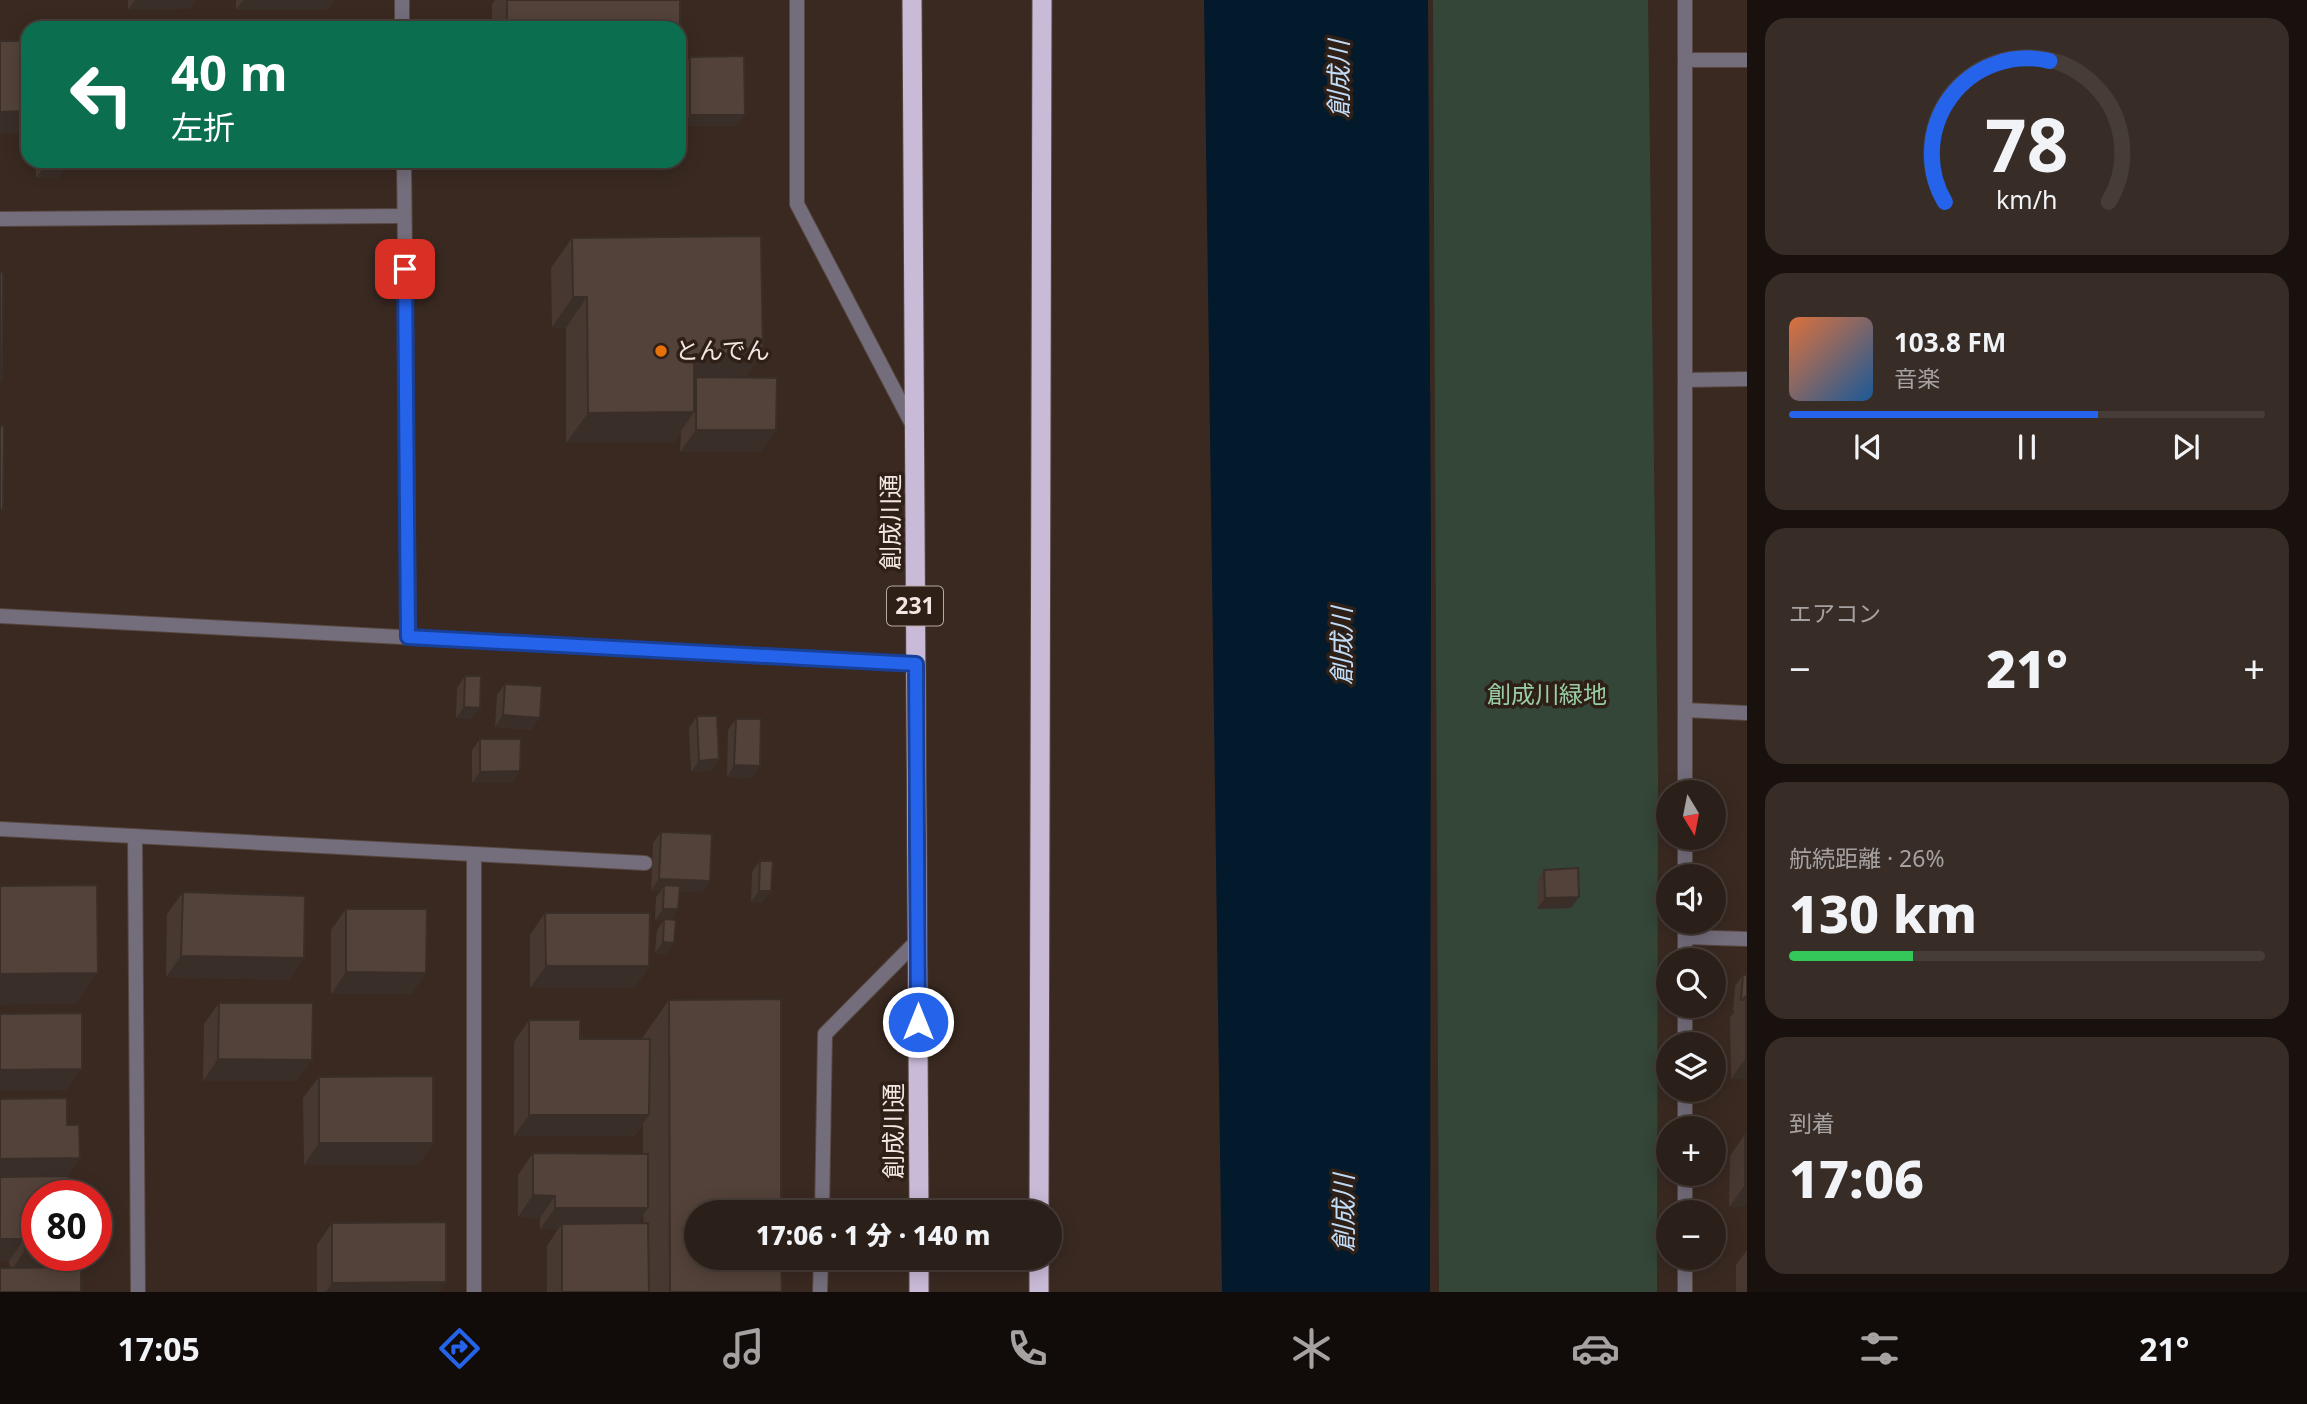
<!DOCTYPE html>
<html lang="ja">
<head>
<meta charset="utf-8">
<style>
  body { margin:0; font-family:"Noto Sans","Noto Sans JP",sans-serif; background:#372c26; color:#f1f3f6; height:100vh; display:flex; flex-direction:column; font-size:26px; white-space:nowrap }
  * { box-sizing:border-box; margin:0 }
  p { font-size:23px; color:#a6a2a2 }
  .icon { flex:none; width:38px; height:38px; fill:none; stroke:currentColor; stroke-width:2; stroke-linecap:round; stroke-linejoin:round }
  .map { position:relative; flex:1; overflow:hidden }
  .side { display:flex; flex-direction:column; gap:18px; padding:18px; background:#18110e; width:560px }
  .side>* { flex:none }
  .hud { position:absolute; left:21px; top:21px; width:665px; height:147px; border-radius:21px; box-shadow:0 4px 18px #0003,0 0 0 2px #473d38; background:#0b6e4f; color:#fff; overflow:hidden }
  .needle { width:46px; rotate:170deg }
  .tools { position:absolute; left:1656px; top:780px; display:grid; gap:14px }
  .tools a { display:grid; place-items:center; width:70px; height:70px; border-radius:50%; background:#2b1f19; box-shadow:0 4px 18px #0003,0 0 0 2px #473d38; font-size:35px }
  .speed { position:absolute; left:21px; top:1180px; display:flex; gap:14px; font-size:35px; font-weight:700; text-align:center }
  .speed>* { display:grid; place-content:center; width:91px; height:91px; border-radius:50%; background:#2b1f19; box-shadow:0 4px 18px #0003,0 0 0 2px #473d38; line-height:1 }
  .speed .limit { border:10px solid #d22; background:#fff; color:#111 }
  .pin { position:absolute; display:grid; place-items:center; width:60px; height:60px; color:#fff; margin:-30px; border-radius:14px; box-shadow:0 4px 10px #0006 }
  .me { position:absolute; width:77px; margin:-38px; rotate:0deg; stroke-linejoin:round; filter:drop-shadow(0 0 5px #0008) }
  .turn { display:flex; align-items:center; gap:24px; height:147px; padding:0 35px; font-size:32px }
  .turn .icon { width:91px; height:91px; stroke-width:2.5 }
  .turn b { display:block; font-size:49px; line-height:60px }
  .big { font-size:52px; font-weight:800; line-height:1.1 }
  .side .card { flex:1; display:flex; flex-direction:column; justify-content:center; gap:10px; min-width:0; padding:0 24px; border-radius:21px; background:#372c26 }
  .side .dial { align-items:center; gap:0 }
  .dial svg { height:182px; overflow:visible; fill:none; stroke:#473d38; stroke-width:7; stroke-linecap:round; text-anchor:middle }
  .dial text { fill:#f1f3f6; stroke:none }
  .song { display:flex; align-items:center; gap:21px }
  .cover { width:84px; height:84px; border-radius:10px; background:linear-gradient(135deg,hsl(20 70% 55%),hsl(210 70% 35%)) }
  .played { height:7px; border-radius:4px; background:linear-gradient(90deg,#2563eb 65%,#473d38 65%) }
  .keys { display:flex; justify-content:space-around; direction:ltr }
  .heat { display:flex; justify-content:space-between; align-items:center; font-size:38px; direction:ltr }
  .charge { height:10px; border-radius:5px; background:linear-gradient(90deg,#34c759 26%,#473d38 0) }
  .trip { position:absolute; left:684px; top:1200px; width:378px; height:70px; border-radius:35px; background:#2b1f19; box-shadow:0 4px 18px #0003,0 0 0 2px #473d38; font-weight:800; line-height:70px; text-align:center }
  .tab-bar { display:flex; height:112px; justify-content:space-around; align-items:center; background:#110c0a; color:#a6a2a2 }
  .tab-bar .icon { width:49px; height:49px }
  .tab-bar .selected { color:#2563eb }
  .tab-bar b { font-size:32px; color:#f1f3f6 }
  main { display:flex; flex:1; min-height:0 }
  .map>svg:first-child { display:block }
</style>
</head>
<body>
<main>
<div class="map">
<svg width="1747" height="1292" viewBox="0 0 1747 1292">
  <rect width="100%" height="100%" fill="#392921"/>
  <!-- green -->
  <path fill="#344638" d="M1433,0h215l10,774 -1,518h-218z"/>
  <!-- water -->
  <path fill="#03192c" d="M1204,0h224l3,552 -1,740h-208z"/>
  <g fill="none" stroke-linecap="round" stroke-linejoin="round">
    <!-- service casing -->
    <g stroke="#564740" stroke-width="16">
      <path id="service" d="M1685,937l62,2"/>
    </g>
    <!-- minor casing -->
    <g stroke="#564740" stroke-width="16">
      <g id="minor">
        <path d="M402,0v28"/>
        <path d="M797,0v204l115,220"/>
        <path d="M1685,0v793"/>
        <path d="M1685,60h62"/>
        <path d="M404,161l5,476"/>
        <path d="M0,219l404,-3"/>
        <path d="M1685,380l62,-1"/>
        <path d="M0,616l916,48"/>
        <path d="M1685,710l62,3"/>
        <path d="M0,829l645,34"/>
        <path d="M135,836l3,456"/>
        <path d="M474,854v438"/>
        <path d="M1685,877v-39"/>
        <path d="M1685,961v-39"/>
        <path d="M1685,1006v39"/>
        <path d="M1685,1090v39"/>
        <path d="M1685,1174v39"/>
        <path d="M822,1213l3,-179 93,-94"/>
        <path d="M1685,1258v34"/>
        <path d="M820,1292l1,-34"/>
      </g>
    </g>
    <!-- trunk casing -->
    <g stroke="#564740" stroke-width="21">
      <g id="trunk">
        <path d="M912,0l7,1213"/>
        <path d="M1039,1213l3,-1213"/>
        <path d="M919,1258v34"/>
        <path d="M1039,1292v-34"/>
      </g>
    </g>
    <!-- service -->
    <use href="#service" stroke="#746d7b" stroke-width="14"/>
    <!-- minor -->
    <use href="#minor" stroke="#746d7b" stroke-width="14"/>
    <!-- trunk -->
    <use href="#trunk" stroke="#c9bad8" stroke-width="19"/>
  </g>
  <!-- wall -->
  <g fill="#473931" fill-rule="evenodd">
    <path d="M128,0h68l-7,9 -61,1z"/>
    <path d="M236,0h98l-7,10h-91z"/>
    <path d="M495,0h185v52l-1,1v-25h-187v-23z"/>
    <path d="M690,57l47,69h-55v-58z"/>
    <path d="M36,161h30v5l-7,12h-23z"/>
    <path d="M572,238l174,139 15,75h-81l1,-21 -8,12h-107v-115l-14,-1 -1,-59z"/>
    <path d="M465,676l7,43 -16,-1 1,-30z"/>
    <path d="M505,684l27,46 -37,-3 2,-32z"/>
    <path d="M697,716l14,55 -20,1 -2,-44z"/>
    <path d="M736,719l16,59 -25,-1 1,-47z"/>
    <path d="M480,739l40,32 -8,12h-40v-33z"/>
    <path d="M661,832l41,61 -23,-2 -1,18 -7,10 -5,35 -11,-1 2,-23 7,-10h-9l1,-23 5,-6 -10,-1 2,-47z"/>
    <path d="M760,861l3,42 -12,-1 1,-30z"/>
    <path d="M1544,870l35,27 -8,11 -34,1v-28z"/>
    <path d="M183,892l106,88 -123,-3 1,-63z"/>
    <path d="M346,909l80,64 -15,21h-80v-64z"/>
    <path d="M545,913l104,53 -15,22h-104v-53z"/>
    <path d="M1743,975h4v104h-16l-1,-62 5,-6h-2l2,-25z"/>
    <path d="M669,1000l113,292h-235v-46l11,-17h-18v-11l-22,-1v-42l15,-22 110,1v-30l-9,12h-120v-94l15,-22 51,19h63v-2zM643,1214l1,10h-7z"/>
    <path d="M219,1003l93,57 -15,21h-94l1,-57z"/>
    <path d="M319,1077l114,66 -15,22h-114l-1,-67z"/>
    <path d="M0,1099l67,77 -30,79h54l-10,13h-71l-1,-7h-9z"/>
    <path d="M1745,1134h2v72l-18,1 1,-51z"/>
    <path d="M332,1223l114,59 -7,10h-122v-47z"/>
    <path d="M1747,1250v42h-11v-27z"/>
  </g>
  <!-- shaded-wall -->
  <g fill="#3a2e28">
    <path d="M135,0h61l-7,9 -61,1z"/>
    <path d="M243,0h91l-7,10h-91z"/>
    <path d="M28,111v19l-2,3h-26v-21z"/>
    <path d="M690,115h55l-8,11h-55z"/>
    <path d="M66,166l-7,12h-23l8,-11z"/>
    <path d="M573,297h14l-21,31 -14,-1z"/>
    <path d="M763,353l-22,31 -45,-7 -5,7 3,-30z"/>
    <path d="M694,412l-21,31h-107l22,-30z"/>
    <path d="M696,430h80l-15,22h-81z"/>
    <path d="M464,707l16,1 -8,11 -16,-1z"/>
    <path d="M503,715l37,3 -8,12 -37,-3z"/>
    <path d="M719,759l-8,12 -20,1 8,-11z"/>
    <path d="M734,765l26,1 -8,12 -25,-1z"/>
    <path d="M520,771l-8,12h-40l8,-11z"/>
    <path d="M659,879l51,2 -8,12 -38,-2v-6l-3,6 -10,-1z"/>
    <path d="M759,891h12l-8,12 -12,-1z"/>
    <path d="M1579,897l-8,11 -34,1 8,-11z"/>
    <path d="M663,909h15l-8,11h-15z"/>
    <path d="M663,942l11,1 -8,11 -11,-1z"/>
    <path d="M181,956l123,2 -15,22 -123,-3z"/>
    <path d="M546,966h103l-15,22h-104z"/>
    <path d="M346,972l80,1 -15,21h-80z"/>
    <path d="M98,973l-22,31 -76,1v-31z"/>
    <path d="M1746,1058h1v21h-16z"/>
    <path d="M218,1059l94,1 -15,21h-94z"/>
    <path d="M82,1069l-15,21 -67,1v-21z"/>
    <path d="M529,1115h120l-15,21h-120z"/>
    <path d="M319,1143h114l-15,22h-114z"/>
    <path d="M80,1158l-15,21 -65,1v-21z"/>
    <path d="M1745,1185h2v21l-18,1z"/>
    <path d="M533,1195l22,1 -15,22 -22,-1z"/>
    <path d="M555,1208h93l-15,22 -71,-6 -4,5h-18z"/>
    <path d="M0,1239h24l-15,22h-9z"/>
    <path d="M25,1250h12v5h54l-12,16 -69,1z"/>
    <path d="M446,1282l-7,10h-113l6,-9z"/>
  </g>
  <!-- building -->
  <g fill="#534239" stroke="#3a2e28" stroke-width="2">
    <path d="M507,0h173v52h-1v-24h-172z"/>
    <path d="M0,41h28v70l-28,1z"/>
    <path d="M744,56l1,59h-55v-58z"/>
    <path d="M44,161h22v5l-22,1z"/>
    <path d="M761,236l2,117 -69,1v58l-106,1 -1,-116h-14l-1,-59z"/>
    <path d="M0,272h3l-1,109h-2z"/>
    <path d="M696,377l81,1 -1,52h-80z"/>
    <path d="M0,426h4l-1,83h-3z"/>
    <path d="M465,676h16l-1,32 -16,-1z"/>
    <path d="M505,684l37,2 -2,32 -37,-3z"/>
    <path d="M697,716h20l2,43 -20,2z"/>
    <path d="M736,719h25l-1,47 -26,-1z"/>
    <path d="M480,739h41l-1,32 -40,1z"/>
    <path d="M661,832l51,2 -2,47 -51,-2z"/>
    <path d="M760,861h13l-2,30h-12z"/>
    <path d="M1578,868l1,29 -34,1 -1,-28z"/>
    <path d="M97,885l1,88 -98,1v-88z"/>
    <path d="M664,885l16,1 -2,23h-15z"/>
    <path d="M183,892l122,4 -1,62 -123,-2z"/>
    <path d="M346,909h81l-1,64 -80,-1z"/>
    <path d="M545,913h105l-1,53h-103z"/>
    <path d="M664,919l12,1 -2,23 -11,-1z"/>
    <path d="M1743,975h4v21h-1l-3,4h-2z"/>
    <rect x="1746" y="996" width="1" height="62"/>
    <path d="M781,999v214h-85v45h85l1,34h-112l-1,-292z"/>
    <path d="M219,1003h94l-1,57 -94,-1z"/>
    <path d="M82,1013v56l-82,1v-56z"/>
    <path d="M529,1020h51v19h70l-1,76h-120z"/>
    <path d="M433,1076v67h-114v-66z"/>
    <path d="M67,1098v27h12l1,33 -80,1v-60z"/>
    <rect x="1745" y="1134" width="2" height="51"/>
    <path d="M533,1153l115,1v54h-93v-12l-22,-1z"/>
    <path d="M68,1176l1,19h-32v55h-12l-1,-11h-24v-62z"/>
    <path d="M446,1222v60l-114,1v-60z"/>
    <path d="M648,1223l1,69h-87v-68z"/>
    <path d="M81,1267v25h-81v-24z"/>
  </g>
  <g fill="none" stroke-linecap="round" stroke-linejoin="round">
    <!-- route casing -->
    <g stroke="#184099" stroke-width="18">
      <path id="route" d="M405,269l3,368 508,27 2,358"/>
    </g>
    <!-- route -->
    <use href="#route" stroke="#2563eb" stroke-width="12"/>
  </g>
  <!-- markers -->
  <circle fill="#e8710a" stroke="#2e1f17" stroke-width="2.5" cx="661" cy="351" r="7"/>
  <g text-anchor="middle" stroke-width="7" stroke-linejoin="round" paint-order="stroke">
    <!-- shield labels -->
    <rect fill="#2e1f17" stroke="#b6aaa4" stroke-width="2" x="887" y="586.5" width="56" height="39" rx="5"/>
    <g font-size="23" font-weight="bold" fill="#f1e6e1">
      <text x="915" y="614">231</text>
    </g>
    <!-- poi labels -->
    <g font-size="24" fill="#f1e6e1" stroke="#2e1f17" text-anchor="start">
      <text x="675" y="359">とんでん</text>
    </g>
    <!-- street labels -->
    <g font-size="24" fill="#f1e6e1" stroke="#2e1f17">
      <text transform="translate(891 522) rotate(-90)" y="8">創成川通</text>
      <text transform="translate(894 1131) rotate(-90)" y="8">創成川通</text>
    </g>
    <!-- park labels -->
    <g font-size="24" fill="#99cda5" stroke="#2e1f17">
      <text x="1547" y="703">創成川緑地</text>
    </g>
    <!-- water labels -->
    <g font-size="26" font-style="italic" fill="#c0dbf6" stroke="#2e1f17">
      <text transform="translate(1339 79) rotate(-90)" y="9">創成川</text>
      <text transform="translate(1342 646) rotate(-90)" y="9">創成川</text>
      <text transform="translate(1344 1213) rotate(-90)" y="9">創成川</text>
    </g>
  </g>
</svg>
<div class="tools">
<a><svg class="needle" viewBox="-14 -14 28 28"><path d="M0-13l5 13h-10z" fill="#e53935"/><path d="M0 13l5-13h-10z" fill="#a6a2a2"/></svg></a>
<a><svg class="icon" aria-label="sound" viewBox="0 0 24 24"><path d="M4 9h4l5-4v14l-5-4H4zM17 9q2 3 0 6"/></svg></a>
<a><svg class="icon" aria-label="search" viewBox="0 0 24 24"><circle cx="10" cy="10" r="6"/><path d="M15 15l6 6"/></svg></a>
<a><svg class="icon" aria-label="layers" viewBox="0 0 24 24"><path d="M12 4l9 5-9 5-9-5zM3 14l9 5 9-5"/></svg></a>
<a>+</a>
<a>−</a>
</div>
<div class="speed"><div class="limit">80</div></div>
<div class="pin" style="left:405px;top:269px;background:#d93025"><svg class="icon" aria-label="arrive" viewBox="0 0 24 24"><path d="M6 21V4h12l-3 4 3 4H6"/></svg></div>
<svg class="me" style="left:918px;top:1022px" viewBox="-20 -20 40 40"><circle r="17" fill="#2563eb" stroke="#fff" stroke-width="3"/><path d="M0-11L8 9 0 5-8 9z" fill="#fff"/></svg>
<div class="trip">17:06 · 1 分 · 140 m</div>
<div class="hud">
<div class="turn"><svg class="icon" aria-label="left" viewBox="0 0 24 24"><path d="M17 20v-9H6M10 6l-5 5 5 5"/></svg><div><b>40 m</b>左折</div></div>
</div>
</div>
<section class="side">
<div class="card dial"><svg viewBox="0 0 100 80">
<path d="M14 69A42 42 0 1 1 86 69"/>
<path d="M14 69A42 42 0 0 1 60 7" stroke="#2563eb"/>
<text x="50" y="56" font-size="32" font-weight="700">78</text>
<text x="50" y="72" font-size="11">km/h</text>
</svg></div>
<div class="card">
<div class="song"><i class="cover"></i><div><b>103.8 FM</b><p>音楽</p></div></div>
<div class="played"></div>
<div class="keys"><svg class="icon" aria-label="previous" viewBox="0 0 24 24"><path d="M18 5L8 12l10 7zM5 5v14"/></svg><svg class="icon" aria-label="pause" viewBox="0 0 24 24"><path d="M8 5v14M16 5v14"/></svg><svg class="icon" aria-label="next" viewBox="0 0 24 24"><path d="M6 5l10 7-10 7zM19 5v14"/></svg></div>
</div>
<div class="card"><p>エアコン</p>
<div class="heat"><a>−</a><b class="big">21°</b><a>+</a></div>
</div>
<div class="card"><p>航続距離 · 26%</p><b class="big">130 km</b><div class="charge"></div></div>
<div class="card"><p>到着</p><b class="big">17:06</b></div>
</section>
</main>
<nav class="tab-bar">
<b>17:05</b>
<svg class="icon selected" aria-label="directions" viewBox="0 0 24 24"><path d="M12 3l9 9-9 9-9-9zM9 14v-3h6M13 9l2 2-2 2"/></svg>
<svg class="icon" aria-label="music" viewBox="0 0 24 24"><path d="M9 18V5l10-2v13"/><circle cx="6" cy="18" r="3"/><circle cx="16" cy="16" r="3"/></svg>
<svg class="icon" aria-label="phone" viewBox="0 0 24 24"><path d="M5 4h4l2 5-3 2q2 4 5 5l2-3 5 2v4C11 20 4 13 5 4z"/></svg>
<svg class="icon" aria-label="climate" viewBox="0 0 24 24"><path d="M12 3v18M4 7l16 10M4 17L20 7"/></svg>
<svg class="icon" aria-label="car" viewBox="0 0 24 24"><path d="M5 17H2v-5l4-1 3-4h7l3 4 3 1v5h-3M9 17h6M6 11h13"/><circle cx="7" cy="17" r="2"/><circle cx="17" cy="17" r="2"/></svg>
<svg class="icon" aria-label="filters" viewBox="0 0 24 24"><path d="M4 7h16M4 17h16"/><circle cx="9" cy="7" r="2"/><circle cx="15" cy="17" r="2"/></svg>
<b>21°</b>
</nav>
</body>
</html>
